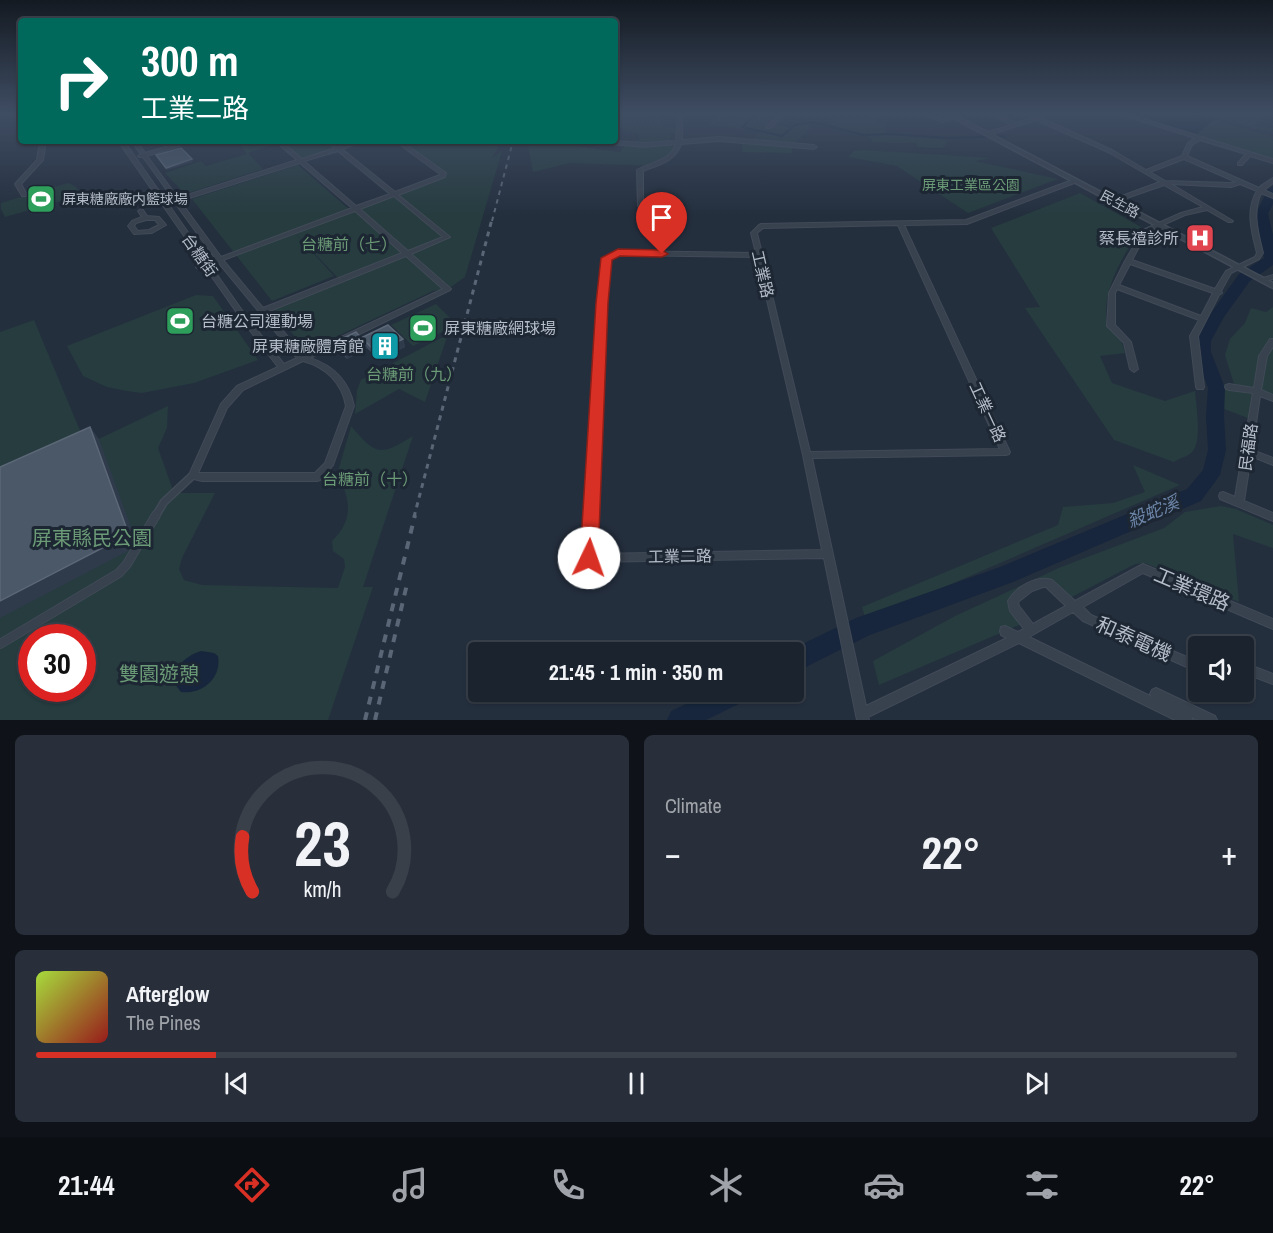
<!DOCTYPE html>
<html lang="en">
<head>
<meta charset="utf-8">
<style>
  body { margin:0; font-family:"Archivo Narrow","Noto Sans TC",sans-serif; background:#282f3a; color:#f1f3f6; height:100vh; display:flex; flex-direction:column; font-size:22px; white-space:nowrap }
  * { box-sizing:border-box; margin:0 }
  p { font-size:20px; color:#a0a4aa }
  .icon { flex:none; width:33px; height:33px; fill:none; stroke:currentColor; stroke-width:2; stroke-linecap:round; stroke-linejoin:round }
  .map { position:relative; height:720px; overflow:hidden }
  .details { display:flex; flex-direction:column; gap:15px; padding:15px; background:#0f1319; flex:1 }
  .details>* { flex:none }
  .guide { position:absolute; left:18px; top:18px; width:600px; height:126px; border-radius:6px; box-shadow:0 2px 4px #0004,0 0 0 2px #39404a; background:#00695c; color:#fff; overflow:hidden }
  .buttons { position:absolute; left:1188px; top:636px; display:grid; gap:12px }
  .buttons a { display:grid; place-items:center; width:66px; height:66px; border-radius:6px; background:#1b232e; box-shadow:0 2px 4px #0004,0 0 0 2px #39404a; font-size:30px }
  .speed { position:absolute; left:18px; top:624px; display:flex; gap:12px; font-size:30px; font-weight:700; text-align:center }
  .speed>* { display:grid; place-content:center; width:78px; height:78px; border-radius:50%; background:#1b232e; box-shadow:0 2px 4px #0004,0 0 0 2px #39404a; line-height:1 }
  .speed .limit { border:9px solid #d22; background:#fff; color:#111 }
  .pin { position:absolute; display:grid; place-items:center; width:51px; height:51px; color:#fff; margin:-62px -26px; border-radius:50% 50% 50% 0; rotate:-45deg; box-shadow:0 0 6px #0007 }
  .pin .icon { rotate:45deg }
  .me { position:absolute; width:66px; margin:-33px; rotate:3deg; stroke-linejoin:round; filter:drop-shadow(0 0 4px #0008) }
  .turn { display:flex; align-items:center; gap:21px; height:126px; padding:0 24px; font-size:27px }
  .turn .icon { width:78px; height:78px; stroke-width:2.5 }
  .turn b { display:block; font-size:42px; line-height:51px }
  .big { font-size:45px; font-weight:700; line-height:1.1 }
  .details .widget { flex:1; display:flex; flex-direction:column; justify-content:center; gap:9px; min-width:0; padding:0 21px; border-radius:9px; background:#282f3a }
  .details .dial { align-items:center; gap:0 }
  .dial svg { height:156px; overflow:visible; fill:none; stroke:#39404a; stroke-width:7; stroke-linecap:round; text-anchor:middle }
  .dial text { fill:#f1f3f6; stroke:none }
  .song { display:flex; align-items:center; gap:18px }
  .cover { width:72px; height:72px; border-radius:9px; background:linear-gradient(135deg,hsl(80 70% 55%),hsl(0 70% 35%)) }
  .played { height:6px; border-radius:3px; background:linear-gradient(90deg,#d93025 15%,#39404a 15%) }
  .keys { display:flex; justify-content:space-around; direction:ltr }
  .heat { display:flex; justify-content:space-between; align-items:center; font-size:33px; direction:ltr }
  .details .tiles { flex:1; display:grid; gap:15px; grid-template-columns:1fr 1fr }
  .widget:last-child { grid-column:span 2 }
  .trip { position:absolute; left:468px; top:642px; width:336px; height:60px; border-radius:6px; background:#1b232e; box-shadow:0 2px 4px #0004,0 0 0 2px #39404a; font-weight:700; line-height:60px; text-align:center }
  .tabs { display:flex; height:96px; justify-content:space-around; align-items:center; background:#0b0e12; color:#a0a4aa }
  .tabs .icon { width:42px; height:42px }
  .tabs .selected { color:#d93025 }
  .tabs b { font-size:27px; color:#f1f3f6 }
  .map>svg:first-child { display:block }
</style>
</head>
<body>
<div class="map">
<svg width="1273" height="720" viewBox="0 0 1273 720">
  <rect width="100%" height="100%" fill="#242f3e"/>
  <!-- green -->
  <g fill="#263c3f" fill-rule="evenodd">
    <path d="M615,114h29l18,5 1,8 17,1v5h-9l-1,12 10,-1 -15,18 -8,4 -87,-3 -37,9 -6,-31h26l-1,2 68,9 5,-7 15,-6 -2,-6 -14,-2 2,-3 -5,-1 -6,3z"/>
    <path d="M718,114l17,2 3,-2h38l-9,8 23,6 19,-7v8l-17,17v7l-50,-1v-10l9,1 9,-12 -51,-6z"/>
    <path d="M871,114h11l-6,7 9,4v9l63,6 -5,8 -26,-1v-4l-43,-1 -9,-7 -22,-4 -14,-8 6,-6c12,3 21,-2 33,0z"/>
    <path d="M1204,114h62l-11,12 18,2v4l-14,-2z"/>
    <path d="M1214,120l59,17v22l-77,-25z"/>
    <path d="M248,141h23l4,3 -27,9 15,16 -78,25 -20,-21 36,-12 5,5 41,-12 -8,-10z"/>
    <path d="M278,141h51l10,8 -40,12z"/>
    <path d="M398,141h108l-7,5 -7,12 10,-7 -37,126 -17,12 -15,2 -127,60 -34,-44 67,-28 -46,-48 41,45 -62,25 -80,-102 106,-34 53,46 92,-35z"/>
    <path d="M863,150l129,8 -17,3 83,18 -90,34 -71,-47 -49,-9 6,-6z"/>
    <path d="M68,183l7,3 7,9 -77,22 -4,-8v-6z"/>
    <path d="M1080,193l61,34c-16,27 -40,62 -34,95 2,12 15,13 18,31l-25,3 12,27 53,18 30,-10c1,13 8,53 -4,62 -4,4 -12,5 -17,9l-60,-22 -89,-132 15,-1 -49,-79z"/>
    <path d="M196,295l17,1 45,64 -64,23 -52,10 -15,-2 -20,-4 -24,-11 -16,-30z"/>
    <path d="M436,304l21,21 -44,21 -22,-21z"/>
    <path d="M1273,307v87l-14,-5 -6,31 -39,-15 -4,-21h24l-9,-29 5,-16 15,-16 6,-15 15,4z"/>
    <path d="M34,320l52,125 82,-39 -1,22 -9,20 16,45h41l-33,65 -3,11 5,11 18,5 136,3 7,-21 -1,-8 -11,-8 -1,-10c21,-20 20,-41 5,-66l14,-49c25,29 28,31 62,10l-50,151h10l-45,133h-328v-388zM32,638h50v50h-50z"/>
    <path d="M447,337l-22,65 -26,-13 -44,25 2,-24 4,-10 80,-42z"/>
    <path d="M1133,465l47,20 -314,136 -4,-14 196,-82 5,-18 50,-4 32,-11z"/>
    <path d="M1221,506l15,3 37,16v23l-40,-14 6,68 -94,-39 -10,1 -69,36 -18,-17 -35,18 13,21 -147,63 -6,-24 82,-45 106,-49 103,-39 21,-16z"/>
  </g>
  <!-- water -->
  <g fill="#17263c">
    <path d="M1131,114h63l20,6 -18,14z"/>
    <path d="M201,651l13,2 4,3c4,22 -16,39 -37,36l-7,-9c0,-17 12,-27 27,-32z"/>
  </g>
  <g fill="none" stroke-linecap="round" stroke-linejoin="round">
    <!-- stream -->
    <path stroke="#17263c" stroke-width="2" d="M757,114l-15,13 40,9 13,-11 18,-3 51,13 25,-1 59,4 56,-2"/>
    <!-- river -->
    <g fill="#17263c" fill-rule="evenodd">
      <path d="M1273,186v18l-5,10 5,21v30l-23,16 -26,36 -13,24v11l14,36 -1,28 2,34 -6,25 -19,26 -188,81 -143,53 -76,38v-21h-8l70,-34 144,-51 187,-78 16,-19 5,-20 -2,-34 2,-28 -13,-36v-11l16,-28 28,-39 25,-16 -8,-44 11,-24z"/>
      <path d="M711,692h37l-3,9 -39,19h-39l4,-9z"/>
    </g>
    <!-- pedestrian-far1 casing -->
    <g stroke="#414a57" stroke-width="9">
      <path id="pedestrian-far1" d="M155,517l9,-15 29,-27"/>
    </g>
    <!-- pedestrian casing -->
    <g stroke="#414a57" stroke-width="10">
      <path id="pedestrian" d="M0,644l119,-71 8,-9 29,-49"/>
    </g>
    <!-- minor casing -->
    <g stroke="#414a57" stroke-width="2">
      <g id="minor">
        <path d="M678,114h4v26l37,-3 95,8 3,2 -3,2 -95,-8 -38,3c-5,17 -23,21 -38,27v34l-3,2 -2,-1 -1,-36c14,-8 33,-9 39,-26l-32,3 -43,-4 -3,-2h17l29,2 32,-2z"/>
        <path d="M781,114h5l-16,14h-4v-2z"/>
        <path d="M923,114h6l13,5 15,-2 2,1 -17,4z"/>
        <path d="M991,114h5l20,9 16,-5 -7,-4h5l7,2 8,-2h6v1l-10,3 71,32 34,20 36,-14 6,-13 7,-5 -73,-23v-1h6l145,45v4l-23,-7 -8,9h-4v-2l8,-9 -46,-14 -8,5 -5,11 72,32 3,-3 11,-7v5l-9,7 9,4v4l-12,-5c-9,19 -3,40 2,60l-4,6 -28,14 -10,18 1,2 -3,2 -21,41 6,51 -1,2h-6l-1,-2 -6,-51 9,-16 -82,-31 -2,4v32l16,17 7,27 -4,3 -4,-3 -6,-26 -17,-17 2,-33 16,-32 18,-31 38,-17 22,-6 -39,-22 -49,17h-4v-2l49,-18 -52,-30 -72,-32 -47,15h-4v-2l26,-8zM1184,159l52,23 -5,1 -66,-2 -15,-9zM1171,184l60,3 9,-3 17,7c-12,19 -5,42 0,62l-2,4 -29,14 -11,18 -83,-29 15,-28 38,-17 22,-5 21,12h4l1,-1zM1130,264l83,29 -12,23 -82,-31z"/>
        <path d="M40,141h6l-3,19 -22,24 6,11 -1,1h-4l-7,-12 22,-24z"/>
        <path d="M118,141h6l84,120 8,-2 -41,-56 -1,-1v-2l-31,-43h-4l-1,-1 3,-2 -10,-13h6l8,12 41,-12h8l-47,15 31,42 119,-38 -22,-19h6l21,18 33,-11 -9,-7h6l7,6 18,-6h8l-23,8 53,43 45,-17v-1l-45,-33h6l45,32 -1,4 -47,18 52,42 -39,17 39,34 1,1 -1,1 -140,68c24,8 39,23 44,48l-21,59 -13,15 -3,1h-115l-12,-3 -1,-3 32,-71 16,-18 41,-19 -36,-47 -37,-53 -6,2 -2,-1 -1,-1 7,-4zM338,151l52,43 -34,12 -52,-45zM300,163l52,45 -131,49 -41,-56zM394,196l49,41 -35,14 -48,-42zM355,211l47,42 -139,55 -40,-48zM406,256l37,33 -140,66 -36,-43zM218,262l79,96 -13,6 -38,-48 -36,-51zM303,361c23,6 39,22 43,45l-21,57 -10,10h-117l29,-65 16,-18z"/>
        <path d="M1075,179l2,1v2l-110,42 -63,1 106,227 -1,2 -3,1 -194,3 54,248 141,-68 -6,-3 -1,-4 1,-4 4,-1 13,6 6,-3 -14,-18 -2,-10c8,-14 28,-26 44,-21l23,21 68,-37 130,55v10l-130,-56 -60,34 8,8 107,47v10l-115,-51 -10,-9 -44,25 123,60 -2,-3 2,-4 4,-2 59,28 2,4h-19l-7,-3 2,3h-18l-156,-77 -151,74 1,3h-12l-33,-162 -235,4 -3,-1 -2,-3 15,-255 6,-46 13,-6 138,2 -5,-20 8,-8 2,-1 205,-4zM898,225l102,224 -190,3 -53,-219 6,-5zM619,255l138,2 46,198 19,95 -228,4 11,-251 5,-44zM1043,587h3l20,19 -33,18 -14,-18 -1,-4 14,-11z"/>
        <path d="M141,209l2,1 4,6 12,1 7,8 -14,8 -18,1 -6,-8 4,-5 10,-4 -4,-6zM146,220h9l4,5 -10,5 -11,1 -4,-5 2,-3z"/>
        <path d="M1273,275v4l-11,3 -3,-2 1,-1z"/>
        <path d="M1270,339h3v8l-6,9 -6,34 12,5v6l-13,-5 -8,54 21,8v7l-22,-9 -7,45 29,12v8l-53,-22 -1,-3 1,-3 3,-1 12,5 18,-104 -24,-3 -3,-1 -1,-2 1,-2 3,-1 25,4 5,-32z"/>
        <path d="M1247,664l26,10v10l-24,-9 -5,2v-12z"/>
        <path d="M1244,687l2,1 2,6 -2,4 -4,2 -4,-2 -2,-6h8z"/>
      </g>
    </g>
    <!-- tertiary casing -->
    <g stroke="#414a57" stroke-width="3">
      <path id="tertiary" d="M946,114h7l320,169v5z"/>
    </g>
    <!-- pedestrian-far1 -->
    <use href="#pedestrian-far1" stroke="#38414e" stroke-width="6"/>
    <!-- pedestrian -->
    <use href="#pedestrian" stroke="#38414e" stroke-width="8"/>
    <!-- minor -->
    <use href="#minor" fill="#38414e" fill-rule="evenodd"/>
    <!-- tertiary -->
    <use href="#tertiary" fill="#38414e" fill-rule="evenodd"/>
    <!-- rail-far2 -->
    <path stroke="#5a6575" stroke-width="2" stroke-dasharray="4.5 4.5" stroke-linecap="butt" d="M492,221l21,-80"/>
    <!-- rail-far1 -->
    <path stroke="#5a6575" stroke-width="3" stroke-dasharray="5 5" stroke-linecap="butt" d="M414,517l78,-298"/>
    <!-- rail -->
    <g stroke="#5a6575" stroke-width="4" stroke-dasharray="8 8" stroke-linecap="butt">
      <path d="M365,720l50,-205"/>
      <path d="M375,720l32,-136"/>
    </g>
  </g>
  <!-- wall -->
  <path fill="#3f4b5c" d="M361,338l42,1 2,8 -26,13 -12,-12 -20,11 -9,-10 -3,-7z"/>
  <!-- shaded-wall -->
  <g fill="#2f3b4b">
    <path d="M192,159l1,3 -26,8 -1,-2z"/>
    <path d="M403,339l2,8 -26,13 -3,-8z"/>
    <path d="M364,341l3,7 -20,11 -3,-8z"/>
    <path d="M90,427l9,12 36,99 -7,13 -128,67v-17z"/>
  </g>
  <!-- building -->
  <g fill="#4b5868" stroke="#5c6777" stroke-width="1.5">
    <path d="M181,148l11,11 -26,9 -10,-13z"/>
    <path d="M388,325l15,14 -27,13 -13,-13 1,2 -20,10 -9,-9 21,-10 5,6z"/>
    <path d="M90,427l36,100 -8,13 -118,61v-134z"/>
  </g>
  <!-- sky -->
  <linearGradient id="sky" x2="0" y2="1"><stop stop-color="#141a22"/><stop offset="0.53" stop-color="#3f4d63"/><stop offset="1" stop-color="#3f4d63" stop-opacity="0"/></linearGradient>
  <rect width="1273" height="215" fill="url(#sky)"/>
  <!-- route -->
  <path fill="#d93025" stroke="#8d1f18" stroke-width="1.5" d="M618,249l44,1 6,4 -6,3 -42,-1 -8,4 -4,43 -10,255 -3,6 -6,2 -6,-2 -3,-6 16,-255 5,-45z"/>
  <!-- icons -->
  <defs>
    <g id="stadium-square" transform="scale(1.5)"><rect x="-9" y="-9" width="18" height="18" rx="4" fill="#2e9e5b" stroke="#1d2633"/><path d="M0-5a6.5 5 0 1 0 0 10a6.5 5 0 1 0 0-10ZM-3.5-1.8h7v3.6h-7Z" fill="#fff"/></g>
    <g id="hospital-square" transform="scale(1.5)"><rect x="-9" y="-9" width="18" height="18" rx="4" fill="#e0444e" stroke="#1d2633"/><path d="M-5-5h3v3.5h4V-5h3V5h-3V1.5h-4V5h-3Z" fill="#fff"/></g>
    <g id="building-square" transform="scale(1.5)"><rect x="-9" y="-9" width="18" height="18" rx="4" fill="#0f9aa8" stroke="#1d2633"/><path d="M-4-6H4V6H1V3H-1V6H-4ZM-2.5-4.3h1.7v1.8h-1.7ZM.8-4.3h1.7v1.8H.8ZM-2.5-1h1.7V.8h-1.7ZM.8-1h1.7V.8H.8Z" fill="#fff"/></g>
  </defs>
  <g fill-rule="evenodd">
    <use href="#stadium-square" x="41" y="199"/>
    <use href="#hospital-square" x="1200" y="238"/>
    <use href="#stadium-square" x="180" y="321"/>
    <use href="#stadium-square" x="423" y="328"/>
    <use href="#building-square" x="385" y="346"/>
  </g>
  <g text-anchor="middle" stroke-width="6" stroke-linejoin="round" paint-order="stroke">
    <!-- far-park labels -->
    <g font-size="14" fill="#6b9a76" stroke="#1d2633">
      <text x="971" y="190">屏東工業區公園</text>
    </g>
    <!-- far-poi labels -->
    <g font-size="14" fill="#b4bcc9" stroke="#1d2633" text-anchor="start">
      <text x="62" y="204">屏東糖廠廠内籃球場</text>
    </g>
    <!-- far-street labels -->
    <g font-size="14" fill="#b4bcc9" stroke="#1d2633">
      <text transform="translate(1120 204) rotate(28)" y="5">民生路</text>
    </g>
    <!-- poi labels -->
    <g font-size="16" fill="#b4bcc9" stroke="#1d2633" text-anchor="end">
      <text x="1179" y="244">蔡長禧診所</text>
      <text x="201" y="327" text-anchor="start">台糖公司運動場</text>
      <text x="444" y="334" text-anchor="start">屏東糖廠網球場</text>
      <text x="364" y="352">屏東糖廠體育館</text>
    </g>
    <!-- park labels -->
    <g font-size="16" fill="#6b9a76" stroke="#1d2633">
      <text x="349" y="250">台糖前（七）</text>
      <text x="414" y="380">台糖前（九）</text>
      <text x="370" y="485">台糖前（十）</text>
    </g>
    <!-- street labels -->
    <g font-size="16" fill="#b4bcc9" stroke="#1d2633">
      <text transform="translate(200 255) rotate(55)" y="6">台糖街</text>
      <text transform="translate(763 274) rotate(77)" y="6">工業路</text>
      <text transform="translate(988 412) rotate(65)" y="6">工業一路</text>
      <text transform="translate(1248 447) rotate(-82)" y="6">民福路</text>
      <text transform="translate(680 556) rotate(-1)" y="6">工業二路</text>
    </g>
    <!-- water labels -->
    <g font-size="18" font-style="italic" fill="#6d86a8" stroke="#1d2633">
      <text transform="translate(1153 512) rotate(-23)" y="6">殺蛇溪</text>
    </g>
    <!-- near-park labels -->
    <g font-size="20" fill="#6b9a76" stroke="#1d2633">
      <text x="92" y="545">屏東縣民公園</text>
      <text x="159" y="681">雙園遊憩</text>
    </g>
    <!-- near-street labels -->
    <g font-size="20" fill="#b4bcc9" stroke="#1d2633">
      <text transform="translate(1192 589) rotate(23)" y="7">工業環路</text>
      <text transform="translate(1134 639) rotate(24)" y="7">和泰電機</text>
    </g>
  </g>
</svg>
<div class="buttons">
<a><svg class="icon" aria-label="sound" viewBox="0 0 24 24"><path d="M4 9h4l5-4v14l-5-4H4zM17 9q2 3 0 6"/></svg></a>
</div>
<div class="speed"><div class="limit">30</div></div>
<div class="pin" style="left:662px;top:254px;background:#d93025"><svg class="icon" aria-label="arrive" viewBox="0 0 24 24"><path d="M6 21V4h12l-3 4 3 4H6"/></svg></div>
<svg class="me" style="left:589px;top:558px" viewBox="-20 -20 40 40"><circle r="19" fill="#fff"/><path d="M0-13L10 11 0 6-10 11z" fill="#d93025"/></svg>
<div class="trip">21:45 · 1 min · 350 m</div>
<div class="guide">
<div class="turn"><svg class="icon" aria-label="right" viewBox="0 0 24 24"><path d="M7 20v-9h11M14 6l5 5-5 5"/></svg><div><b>300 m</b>工業二路</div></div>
</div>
</div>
<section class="details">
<div class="tiles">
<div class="widget dial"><svg viewBox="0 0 100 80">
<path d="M14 69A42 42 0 1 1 86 69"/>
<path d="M14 69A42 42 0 0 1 9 41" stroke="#d93025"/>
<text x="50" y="56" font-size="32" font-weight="700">23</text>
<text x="50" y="72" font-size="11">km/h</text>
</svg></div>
<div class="widget"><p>Climate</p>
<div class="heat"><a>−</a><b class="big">22°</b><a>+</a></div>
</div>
<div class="widget">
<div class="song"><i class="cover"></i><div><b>Afterglow</b><p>The Pines</p></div></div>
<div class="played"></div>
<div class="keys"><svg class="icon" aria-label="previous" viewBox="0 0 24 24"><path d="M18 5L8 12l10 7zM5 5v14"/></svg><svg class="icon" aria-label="pause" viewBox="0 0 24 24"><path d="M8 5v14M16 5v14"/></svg><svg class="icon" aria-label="next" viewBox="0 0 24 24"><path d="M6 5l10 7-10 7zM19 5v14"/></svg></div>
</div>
</div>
</section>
<nav class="tabs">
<b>21:44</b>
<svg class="icon selected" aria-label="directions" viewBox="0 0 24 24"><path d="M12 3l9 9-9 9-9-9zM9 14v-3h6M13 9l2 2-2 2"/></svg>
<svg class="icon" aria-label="music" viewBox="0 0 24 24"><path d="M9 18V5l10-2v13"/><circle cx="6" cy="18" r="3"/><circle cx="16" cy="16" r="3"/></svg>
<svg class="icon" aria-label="phone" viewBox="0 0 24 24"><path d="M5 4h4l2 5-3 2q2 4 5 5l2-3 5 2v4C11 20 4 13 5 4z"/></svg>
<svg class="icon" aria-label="climate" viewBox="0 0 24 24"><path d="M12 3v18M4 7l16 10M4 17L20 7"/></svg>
<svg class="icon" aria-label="car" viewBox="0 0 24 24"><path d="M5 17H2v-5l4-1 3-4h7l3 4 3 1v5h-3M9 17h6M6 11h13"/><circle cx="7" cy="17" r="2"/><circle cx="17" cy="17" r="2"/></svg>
<svg class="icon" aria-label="filters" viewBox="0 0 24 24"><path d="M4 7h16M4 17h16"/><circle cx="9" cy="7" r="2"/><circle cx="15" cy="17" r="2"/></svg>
<b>22°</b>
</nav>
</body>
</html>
